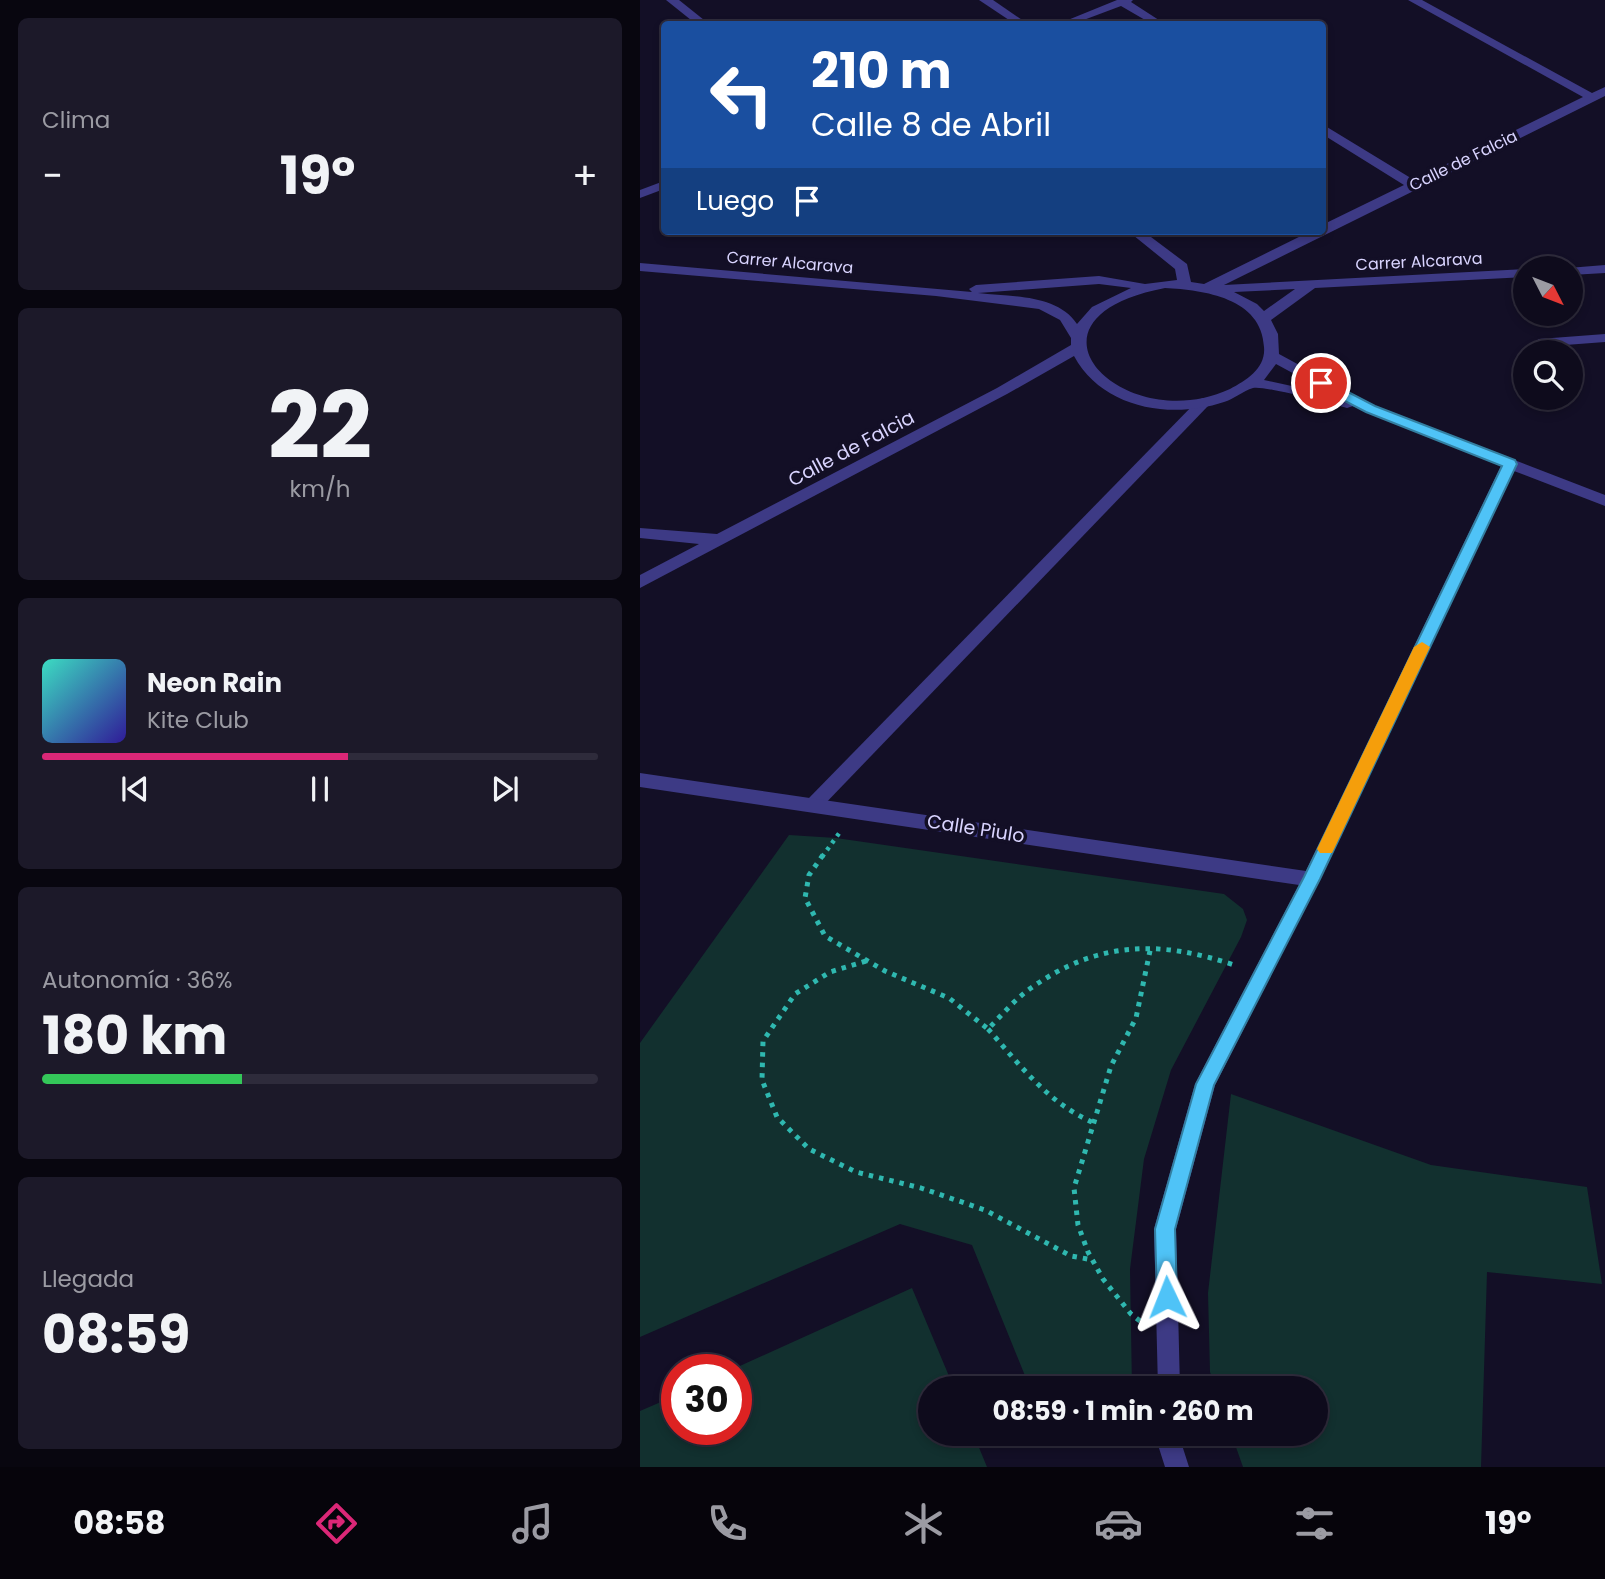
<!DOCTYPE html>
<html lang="es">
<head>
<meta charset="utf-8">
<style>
  body { margin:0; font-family:Poppins,sans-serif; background:#1c1929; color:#f1f3f6; height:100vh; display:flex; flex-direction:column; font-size:26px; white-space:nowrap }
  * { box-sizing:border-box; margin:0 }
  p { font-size:23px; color:#9b9ba3 }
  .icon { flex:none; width:38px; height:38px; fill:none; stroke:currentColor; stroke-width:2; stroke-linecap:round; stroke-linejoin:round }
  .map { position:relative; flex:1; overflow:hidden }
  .details { display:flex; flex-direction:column; gap:18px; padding:18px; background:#08060f; width:640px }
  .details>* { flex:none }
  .banner { position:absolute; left:21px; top:21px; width:665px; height:214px; border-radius:7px; box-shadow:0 4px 10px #0003,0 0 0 2px #2e2b3b; background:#1a4fa0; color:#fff; overflow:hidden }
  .needle { width:46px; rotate:132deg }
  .fabs { position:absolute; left:873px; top:256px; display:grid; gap:14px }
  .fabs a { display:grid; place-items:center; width:70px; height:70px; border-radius:50%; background:#0e0b1c; box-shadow:0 4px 10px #0003,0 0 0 2px #2e2b3b; font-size:35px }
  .speed { position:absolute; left:21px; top:1354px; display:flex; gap:14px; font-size:35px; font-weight:700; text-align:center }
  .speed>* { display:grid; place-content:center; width:91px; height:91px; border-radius:50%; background:#0e0b1c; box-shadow:0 4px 10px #0003,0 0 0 2px #2e2b3b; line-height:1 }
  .speed .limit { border:10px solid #d22; background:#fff; color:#111 }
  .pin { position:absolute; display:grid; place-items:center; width:60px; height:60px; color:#fff; margin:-30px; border:4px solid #fff; border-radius:50%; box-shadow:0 2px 7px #0007 }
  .me { position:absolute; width:77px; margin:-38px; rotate:358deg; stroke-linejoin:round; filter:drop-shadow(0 0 5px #0008) }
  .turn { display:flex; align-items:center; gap:24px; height:147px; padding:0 35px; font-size:32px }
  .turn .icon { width:91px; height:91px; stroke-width:2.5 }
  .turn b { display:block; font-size:49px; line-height:60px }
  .then { display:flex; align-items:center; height:66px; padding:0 35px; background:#0003; gap:14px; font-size:26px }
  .big { font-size:52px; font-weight:700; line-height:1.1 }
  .details .card { flex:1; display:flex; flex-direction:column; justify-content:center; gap:10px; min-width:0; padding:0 24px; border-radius:10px; background:#1c1929 }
  .details .dial { align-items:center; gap:0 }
  .dial b { font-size:91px; line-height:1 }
  .song { display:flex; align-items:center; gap:21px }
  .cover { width:84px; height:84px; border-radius:10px; background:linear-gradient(135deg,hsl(170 70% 55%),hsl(250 70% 35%)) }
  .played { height:7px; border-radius:4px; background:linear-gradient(90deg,#db2777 55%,#2e2b3b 55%) }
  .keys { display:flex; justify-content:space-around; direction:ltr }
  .heat { display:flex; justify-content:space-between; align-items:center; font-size:38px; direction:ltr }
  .charge { height:10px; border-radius:5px; background:linear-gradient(90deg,#34c759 36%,#2e2b3b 0) }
  .trip { position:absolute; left:278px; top:1376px; width:410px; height:70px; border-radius:35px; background:#0e0b1c; box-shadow:0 4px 10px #0003,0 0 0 2px #2e2b3b; font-weight:700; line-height:70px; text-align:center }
  .menu { display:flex; height:112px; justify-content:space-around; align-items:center; background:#06040b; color:#9b9ba3 }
  .menu .icon { width:49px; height:49px }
  .menu .active { color:#db2777 }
  .menu b { font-size:32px; color:#f1f3f6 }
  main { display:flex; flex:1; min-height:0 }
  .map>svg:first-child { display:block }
</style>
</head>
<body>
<main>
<section class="details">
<div class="card"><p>Clima</p>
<div class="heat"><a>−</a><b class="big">19°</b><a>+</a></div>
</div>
<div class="card dial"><b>22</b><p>km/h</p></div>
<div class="card">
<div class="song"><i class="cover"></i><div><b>Neon Rain</b><p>Kite Club</p></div></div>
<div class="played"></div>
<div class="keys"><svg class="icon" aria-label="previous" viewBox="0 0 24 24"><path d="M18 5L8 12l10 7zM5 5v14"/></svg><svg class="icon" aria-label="pause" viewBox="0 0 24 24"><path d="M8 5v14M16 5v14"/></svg><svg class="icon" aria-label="next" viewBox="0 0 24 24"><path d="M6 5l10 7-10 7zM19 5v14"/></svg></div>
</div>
<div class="card"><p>Autonomía · 36%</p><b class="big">180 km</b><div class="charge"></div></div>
<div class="card"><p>Llegada</p><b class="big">08:59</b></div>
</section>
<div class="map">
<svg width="965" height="1467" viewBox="0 0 965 1467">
  <rect width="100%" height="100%" fill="#130f26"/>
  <!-- green -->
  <g fill="#12302f">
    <path d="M149,835l47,3 388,56 19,15 4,11 -6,17 -70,133 -27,89 -14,110 2,119h-102l-58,-143 -72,-21 -260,113v-294z"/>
    <path d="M591,1094l200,71 156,22 15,97 -115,-12 -6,195h-238l-12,-34h85v-45h-100l-6,-16 -2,-79z"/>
    <path d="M272,1288l42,100h-24v45h43l14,34h-347v-56l37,-16v35h59v-60h-5z"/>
  </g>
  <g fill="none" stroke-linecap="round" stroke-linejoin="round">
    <!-- path-far1 -->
    <path stroke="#2fb8b0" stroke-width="4.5" stroke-dasharray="3.5 5" stroke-linecap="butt" d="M182,857l18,-25"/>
    <!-- path -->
    <g stroke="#2fb8b0" stroke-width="5" stroke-dasharray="4.5 6" stroke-linecap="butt">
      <path d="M183,855l-14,20 -4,23 20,38 60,35 64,27 39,31c14,-14 27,-30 43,-41 68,-48 130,-48 206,-22"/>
      <path d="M226,961l-36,11 -35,22 -32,47 -1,39 15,37 32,32 47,23 65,16 64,22 86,46 22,4"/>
      <path d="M348,1029c32,36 59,73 104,93"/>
      <path d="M500,1321l-9,-7 -28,-35 -15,-27 -10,-27 -4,-37 37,-122 25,-48 15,-72"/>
    </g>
    <!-- service -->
    <path fill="#3d3a85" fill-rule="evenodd" d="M965,334v8l-66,5 -6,-4 6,-4z"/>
    <!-- pedestrian -->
    <g fill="#3d3a85" fill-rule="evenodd">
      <path d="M26,0h13l30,24h-13z"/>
      <path d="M339,0h14l35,24h-13z"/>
      <path d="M563,398l5,2 2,3 -2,3 -388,403h-12l-3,-5 3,-5 390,-399z"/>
    </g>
    <!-- minor -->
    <g fill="#3d3a85" fill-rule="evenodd">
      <path d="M477,0h16l-2,2 34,22h-13l-31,-18 -48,18h-15z"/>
      <path d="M768,0h14l170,93 13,-6v9l-381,189 302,-16v8l-211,11 -44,32 7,14 1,20 96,52 230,89v11l-91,-35 -194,408 -105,206 -39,144 4,159h-22l-4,-159 41,-145 104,-199 -659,-98v-14l666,98 195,-405 -148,-60 -6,2c-15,-4 -84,-23 -94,-20 -10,3 -19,11 -29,14 -54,18 -122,6 -150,-46l-67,38 -367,194v-13l59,-31 -59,-6v-10l77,6 280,-146 74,-43v-7l-11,-18 -21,-11 -103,-13 -296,-25v-8l332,29 -3,-3 7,-4 123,-9 46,8 32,-4 -2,-11 -47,-38h15l44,33 4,18 13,2 107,-53h11v-6l82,-40 -82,-51v-10l92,56 169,-83zM459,284l32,4 -39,19 -15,17c-20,-30 -66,-27 -99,-31zM525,288c39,2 97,10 99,59 2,21 -17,33 -34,42 -106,49 -226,-70 -65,-101zM655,289l-31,22 -7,-7 -23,-12zM636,364l57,31 -69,-15z"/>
      <path d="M24,181v8l-24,9v-8z"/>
      <path d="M965,265v8l-34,2v-7h-3z"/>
      <path d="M518,1433h24v12l7,22h-24l-7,-22z"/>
    </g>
  </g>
  <!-- route -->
  <path fill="#4fc3f7" stroke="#337fa1" stroke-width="2" d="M681,378l54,28 140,54 2,4 -197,415 -106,206 -39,144 2,68 -3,7 -7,3 -7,-3 -3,-7 -2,-68 41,-145 108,-207 198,-411 -136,-54 -50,-26v-6z"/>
  <!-- slow -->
  <path fill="#f59e0b" d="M782,642l8,5 -96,202 -2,4h-12l-3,-4 97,-202z"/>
  <g text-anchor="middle" stroke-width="7" stroke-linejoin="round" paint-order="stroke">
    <!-- far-street labels -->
    <g font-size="16" fill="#d9d4ff" stroke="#130f26">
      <text transform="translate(823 160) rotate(-26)" y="6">Calle de Falcia</text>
      <text transform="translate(779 261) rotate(-3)" y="6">Carrer Alcarava</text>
      <text transform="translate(150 262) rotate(5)" y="6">Carrer Alcarava</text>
    </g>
    <!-- street labels -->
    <g font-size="19" fill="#d9d4ff" stroke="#130f26">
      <text transform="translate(211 448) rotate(-28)" y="7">Calle de Falcia</text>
      <text transform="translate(336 828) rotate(9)" y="7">Calle Piulo</text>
    </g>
  </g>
</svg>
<div class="fabs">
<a><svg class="needle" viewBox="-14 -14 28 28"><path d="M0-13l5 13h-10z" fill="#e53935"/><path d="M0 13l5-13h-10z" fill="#9b9ba3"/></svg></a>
<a><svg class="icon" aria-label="search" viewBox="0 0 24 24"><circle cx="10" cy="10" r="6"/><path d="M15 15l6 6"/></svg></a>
</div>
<div class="speed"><div class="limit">30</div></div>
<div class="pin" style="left:681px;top:383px;background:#d93025"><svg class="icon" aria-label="arrive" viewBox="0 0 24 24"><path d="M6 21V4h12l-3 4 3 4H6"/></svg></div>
<svg class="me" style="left:527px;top:1297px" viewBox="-20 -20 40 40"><path d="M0-17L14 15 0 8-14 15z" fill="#4fc3f7" stroke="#fff" stroke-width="4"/></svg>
<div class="trip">08:59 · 1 min · 260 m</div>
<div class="banner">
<div class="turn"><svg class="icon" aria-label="left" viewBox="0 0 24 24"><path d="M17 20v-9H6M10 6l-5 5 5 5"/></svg><div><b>210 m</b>Calle 8 de Abril</div></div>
<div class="then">Luego<svg class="icon" aria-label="arrive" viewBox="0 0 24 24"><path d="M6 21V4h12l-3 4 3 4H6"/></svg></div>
</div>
</div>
</main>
<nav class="menu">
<b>08:58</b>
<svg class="icon active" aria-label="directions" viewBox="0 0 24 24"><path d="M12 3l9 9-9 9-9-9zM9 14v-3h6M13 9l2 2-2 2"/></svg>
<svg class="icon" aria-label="music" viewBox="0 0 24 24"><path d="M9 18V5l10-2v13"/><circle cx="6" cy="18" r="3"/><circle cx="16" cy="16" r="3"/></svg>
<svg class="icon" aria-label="phone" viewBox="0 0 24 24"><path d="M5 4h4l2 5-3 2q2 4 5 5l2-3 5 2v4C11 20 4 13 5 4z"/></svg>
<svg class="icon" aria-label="climate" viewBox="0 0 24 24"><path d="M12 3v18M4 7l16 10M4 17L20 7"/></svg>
<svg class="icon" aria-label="car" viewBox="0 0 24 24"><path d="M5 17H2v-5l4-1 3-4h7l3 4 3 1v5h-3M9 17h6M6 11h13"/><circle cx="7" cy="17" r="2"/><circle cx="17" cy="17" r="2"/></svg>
<svg class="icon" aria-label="filters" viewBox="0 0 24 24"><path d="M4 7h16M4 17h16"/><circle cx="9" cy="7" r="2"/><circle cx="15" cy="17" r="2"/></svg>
<b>19°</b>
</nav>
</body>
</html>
